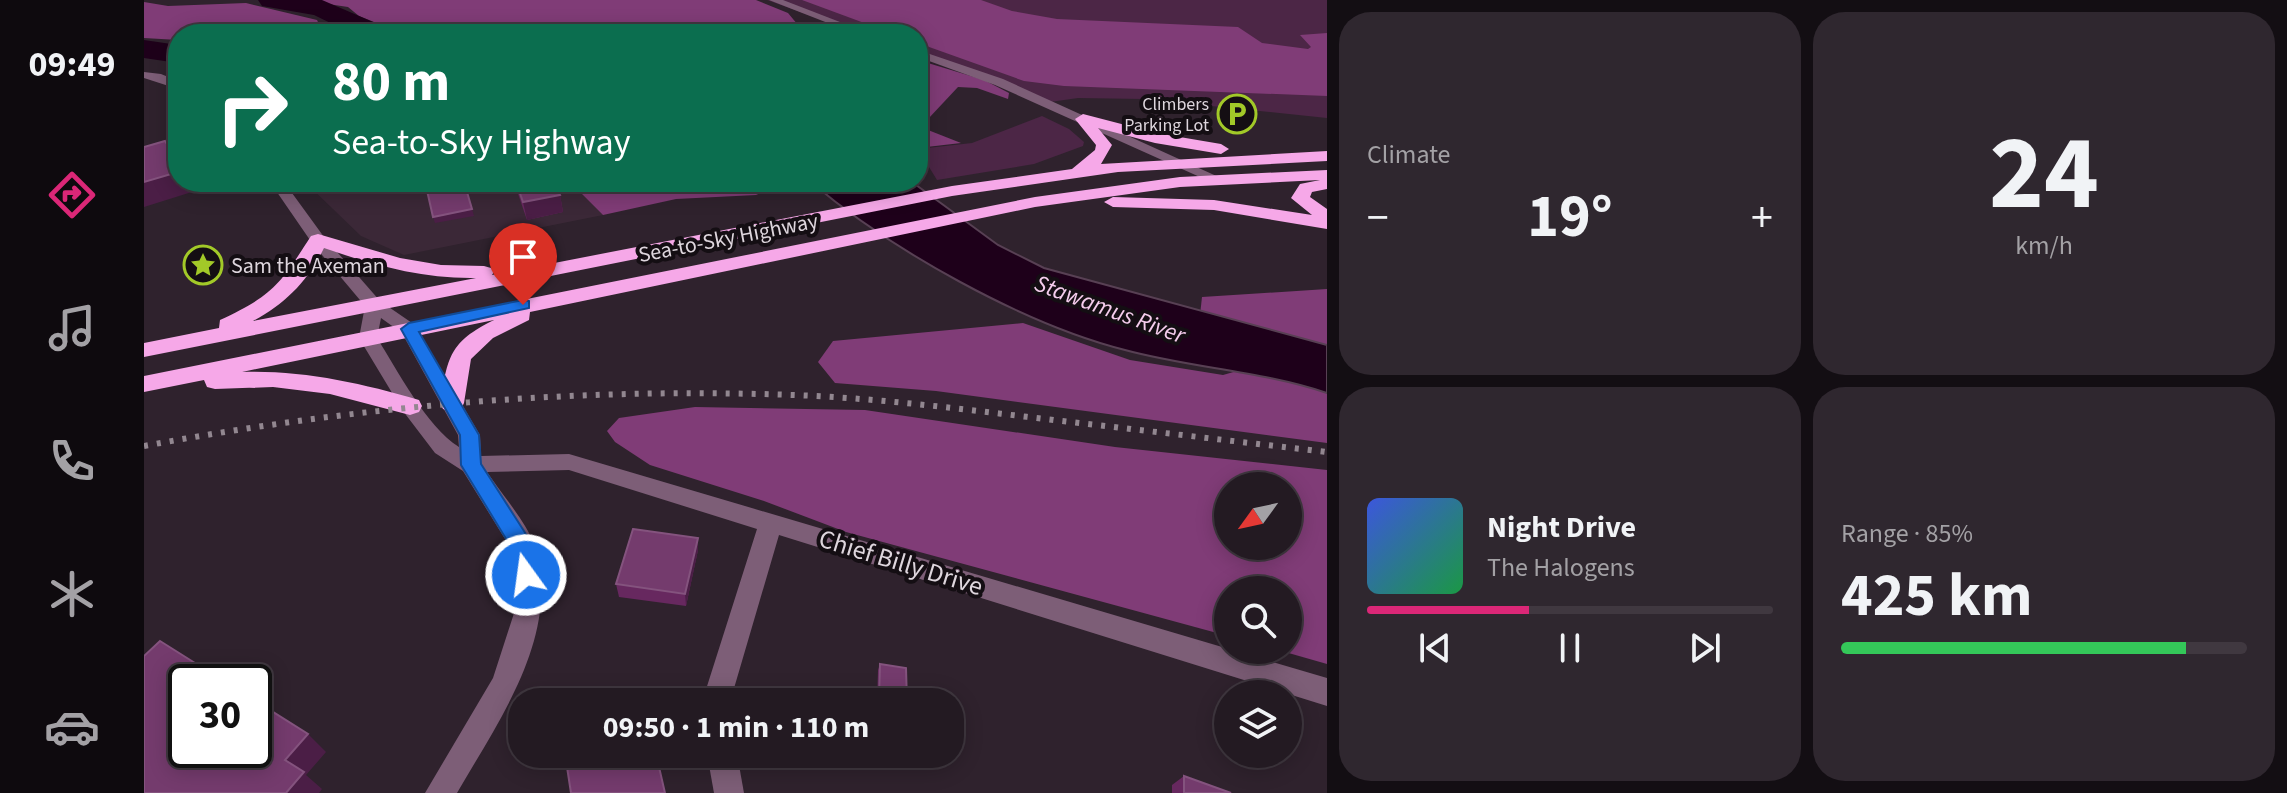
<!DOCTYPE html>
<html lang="en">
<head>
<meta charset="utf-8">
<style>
  body { margin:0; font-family:"Source Sans 3",sans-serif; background:#2f272f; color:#f1f3f6; height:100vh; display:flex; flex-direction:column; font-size:30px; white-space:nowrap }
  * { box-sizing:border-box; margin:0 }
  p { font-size:26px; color:#a3a1a5 }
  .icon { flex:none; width:44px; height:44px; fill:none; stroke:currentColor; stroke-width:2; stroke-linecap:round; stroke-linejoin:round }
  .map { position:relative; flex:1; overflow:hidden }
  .sheet { display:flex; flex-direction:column; gap:12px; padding:12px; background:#130e13; width:960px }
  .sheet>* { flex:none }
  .banner { position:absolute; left:24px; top:24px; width:760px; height:168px; border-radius:32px; box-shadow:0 4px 20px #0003,0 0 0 2px #403840; background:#0b6e4f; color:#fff; overflow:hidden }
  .needle { width:52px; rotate:237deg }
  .buttons { position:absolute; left:1070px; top:472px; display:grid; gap:16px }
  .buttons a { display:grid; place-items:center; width:88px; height:88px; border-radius:50%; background:#231a22; box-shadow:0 4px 20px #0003,0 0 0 2px #403840; font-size:40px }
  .speed { position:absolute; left:24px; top:664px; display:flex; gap:16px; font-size:40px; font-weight:700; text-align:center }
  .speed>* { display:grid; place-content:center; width:104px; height:104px; border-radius:50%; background:#231a22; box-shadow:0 4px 20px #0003,0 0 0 2px #403840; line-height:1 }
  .speed .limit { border:4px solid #111; border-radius:12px; background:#fff; color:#111 }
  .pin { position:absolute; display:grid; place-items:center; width:68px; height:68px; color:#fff; margin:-82px -34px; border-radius:50% 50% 50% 0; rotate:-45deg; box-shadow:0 0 8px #0007 }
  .pin .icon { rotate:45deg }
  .me { position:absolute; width:88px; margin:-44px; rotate:346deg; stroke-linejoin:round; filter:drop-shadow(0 0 6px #0008) }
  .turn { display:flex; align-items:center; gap:28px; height:168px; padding:0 32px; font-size:36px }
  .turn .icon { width:104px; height:104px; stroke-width:2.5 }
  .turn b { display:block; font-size:56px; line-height:68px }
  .big { font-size:60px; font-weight:700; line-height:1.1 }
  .sheet .widget { flex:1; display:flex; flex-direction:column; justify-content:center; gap:12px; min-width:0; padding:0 28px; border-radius:32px; background:#2f272f }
  .sheet .dial { align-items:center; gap:0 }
  .dial b { font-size:104px; line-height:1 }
  .song { display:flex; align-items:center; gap:24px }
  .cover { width:96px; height:96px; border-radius:12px; background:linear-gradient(135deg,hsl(230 70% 55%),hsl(140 70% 35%)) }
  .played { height:8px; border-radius:4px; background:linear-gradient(90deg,#db2777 40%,#403840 40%) }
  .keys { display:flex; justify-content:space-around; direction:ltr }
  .heat { display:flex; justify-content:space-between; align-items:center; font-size:44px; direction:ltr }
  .charge { height:12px; border-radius:6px; background:linear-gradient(90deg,#34c759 85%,#403840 0) }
  .sheet .tiles { flex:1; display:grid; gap:12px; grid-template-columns:repeat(2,1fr) }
  .trip { position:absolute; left:364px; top:688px; width:456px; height:80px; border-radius:32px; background:#231a22; box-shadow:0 4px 20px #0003,0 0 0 2px #403840; font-weight:700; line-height:80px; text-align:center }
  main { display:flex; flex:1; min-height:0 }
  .menu { display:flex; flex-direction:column; width:144px; justify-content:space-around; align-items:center; background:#0e0a0e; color:#a3a1a5 }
  .menu .icon { width:56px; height:56px }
  .menu .selected { color:#db2777 }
  .menu b { font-size:36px; color:#f1f3f6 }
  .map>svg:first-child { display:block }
</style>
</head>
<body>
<main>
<nav class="menu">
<b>09:49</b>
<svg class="icon selected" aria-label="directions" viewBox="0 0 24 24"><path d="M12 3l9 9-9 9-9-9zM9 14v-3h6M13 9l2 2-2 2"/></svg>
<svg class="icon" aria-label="music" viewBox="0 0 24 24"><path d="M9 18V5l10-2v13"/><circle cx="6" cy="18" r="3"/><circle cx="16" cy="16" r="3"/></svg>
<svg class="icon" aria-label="phone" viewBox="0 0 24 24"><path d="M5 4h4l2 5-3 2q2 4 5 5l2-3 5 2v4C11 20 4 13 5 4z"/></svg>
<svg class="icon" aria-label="climate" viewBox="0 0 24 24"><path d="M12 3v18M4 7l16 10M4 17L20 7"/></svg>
<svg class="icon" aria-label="car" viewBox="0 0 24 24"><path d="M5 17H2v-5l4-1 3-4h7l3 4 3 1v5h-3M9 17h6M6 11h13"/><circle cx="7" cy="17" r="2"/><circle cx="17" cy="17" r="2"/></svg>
</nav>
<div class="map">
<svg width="1183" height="793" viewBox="0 0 1183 793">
  <rect width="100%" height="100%" fill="#2f222d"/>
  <!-- built -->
  <path fill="#3b2837" d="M161,182h265l33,33 -199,40 -43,-19z"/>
  <!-- green -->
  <g fill="#4c2646">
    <path d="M623,0h560v118l-184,-19 -65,-1 -28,4 -132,-48v-20h-56z"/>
    <path d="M898,116l27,13 15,13 -1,4 -49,18 -97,16 -19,-31 54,-6z"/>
  </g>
  <!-- forest -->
  <g fill="#803c77" fill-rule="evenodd">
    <path d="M157,0h455l32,13 10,12 22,9h-362l-74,-8 -25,-10 -11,-9z"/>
    <path d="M658,0h179l31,11 45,8 181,8 24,16 46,6 3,-2 -11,-12 27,-2v63l-263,-10 -40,-5 -106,-38v-9h-24z"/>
    <path d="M0,2l24,4 78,-3 71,17 6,13 -145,1v6l-34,-2z"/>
    <path d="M774,60l66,20 25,13 -1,6 -31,-11 -19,-1 -30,32v11l33,13 -43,5z"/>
    <path d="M426,182h213v1l-27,12 -80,4 -73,16z"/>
    <path d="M1183,289v63l-127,-37 2,-18z"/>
    <path d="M879,323l107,37 93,15 35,-10 69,21v57l-391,-52 -101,-8 -17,-21 15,-21z"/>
    <path d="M551,407l170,3 250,37 212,23v194l-49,-14h10v-60h-60v46l-382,-104 -82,-31 -114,-36 -35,-23 -8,-11 12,-13zM1084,486h60v60h-60z"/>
  </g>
  <!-- water -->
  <g fill="#1e001a" stroke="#584054" stroke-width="2">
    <path d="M236,23l119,11h-139z"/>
    <path d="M667,182h101l86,63 46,23 283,77v48c-65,-22 -136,-25 -202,-43 -102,-26 -234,-100 -314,-168z"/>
  </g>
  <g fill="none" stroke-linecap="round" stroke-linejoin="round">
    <!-- river -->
    <g fill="#1e001a" fill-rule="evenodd">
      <path d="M114,0h64l58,25 15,3 5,6h-47l-39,-19 -52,-9z"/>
      <path d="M0,40l34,5v18l-34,-5z"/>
    </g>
    <!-- minor -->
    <g fill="#7d5e77" fill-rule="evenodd">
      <path d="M625,0h14l88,34h-15z"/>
      <path d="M774,50l85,29 220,100 -7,4 -5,-1 -216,-97 -77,-28z"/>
      <path d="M0,72l17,2 17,7v8l-34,-11z"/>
      <path d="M126,182h14l40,55 56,64 35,24 65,110 1,21 88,-2 758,224v28l-548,-171 -49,167h-28l55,-173 -188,-59 -82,2c14,21 39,50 47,72 29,89 -35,176 -77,249h-32l68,-115 24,-74 -7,-57 -47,-76 -28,-18 -32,-42 -44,-73 6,-32 -53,-63zM237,318l21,15 56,102 1,12c-33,-21 -61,-76 -82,-109z"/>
      <path d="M563,754h30l7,39h-30z"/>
    </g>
    <!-- highway -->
    <g fill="#f6a8e8" fill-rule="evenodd">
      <path d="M939,114l73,19 65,11 8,5 -8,5 -66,-11 -57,-15 14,17 -11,19 226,-13v10l-209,11 -166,24 -808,161v-14l75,-15 1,-8c54,-25 60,-36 91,-84l7,-2 82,24 41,7 43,1 7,2 3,4 -2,3 460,-89 120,-17 23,-19 1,-5 -21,-26zM180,248c49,17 99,31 152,30l-223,43c32,-17 55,-40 71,-73z"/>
      <path d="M1183,170v19l-15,3 -2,5 17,12v20l-113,-19 -101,-3 -9,-5 9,-5 101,3 98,15 -21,-17 9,-14 20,-4 -140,7 -145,20 -505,105 -1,8 -36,18 -22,21 -7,44 -3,6 -9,3 -9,-3 -3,-6c8,-46 9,-61 54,-83l-252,52c60,-2 119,11 177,28l3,6 -3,6 -9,3 -80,-21 -57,-7 -58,2 -8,-2 -3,-7 -60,12v-16l891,-179 145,-20z"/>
    </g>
    <!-- rail -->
    <path stroke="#928790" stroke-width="6" stroke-dasharray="4 9" stroke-linecap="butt" d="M0,446c215,-40 430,-59 649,-51 84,3 168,14 252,24 94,11 188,22 282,33"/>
  </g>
  <!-- wall -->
  <g fill="#67285f">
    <path d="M370,182h40l6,13 3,17 -36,8z"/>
    <path d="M554,538v12l-12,56 -67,-9 -3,-13z"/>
    <path d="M736,664l27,38h-30l1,-32z"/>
    <path d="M1040,776l47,17h-59v-8z"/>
  </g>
  <!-- shaded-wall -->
  <g fill="#4b1e46">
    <path d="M34,172v10h12l5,9 -51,16v-25z"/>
    <path d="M416,195l3,17 -36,8 -4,-18z"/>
    <path d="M328,209l2,7 -39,7 -2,-6z"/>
    <path d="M554,538v12l-12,56 -1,-12z"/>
    <path d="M164,734l18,18 -20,23 16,14 -3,4h-33l-1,-33z"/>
  </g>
  <!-- building -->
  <g fill="#743b6d" stroke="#84537e" stroke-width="2">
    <path d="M21,141l13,20v11l-34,10v-35z"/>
    <path d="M302,182h18l8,27 -39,8 -7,-31z"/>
    <path d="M372,182h38l6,13 -37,7z"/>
    <path d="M489,529l65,9 -13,56 -69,-10z"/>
    <path d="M16,641l65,41h-39v68h68v-50l54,34 -23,26 19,12 -18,21h-142v-137z"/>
    <path d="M736,664l26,4 1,34 -28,-2z"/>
    <path d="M466,754h46l9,39h-94l-4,-26z"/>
    <path d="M1040,776l47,17h-47z"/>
  </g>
  <!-- route -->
  <path fill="#1a73e8" stroke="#114b97" stroke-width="2" d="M379,300l6,1v7l-110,24 60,103 2,29 52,81 4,30 -3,7 -8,2 -8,-2 -7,-35 -50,-82 -1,-30 -59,-106 8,-6z"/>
  <!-- icons -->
  <defs>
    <g id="parking-ring" transform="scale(2)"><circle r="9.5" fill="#140e13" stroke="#a2c928" stroke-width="1.5"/><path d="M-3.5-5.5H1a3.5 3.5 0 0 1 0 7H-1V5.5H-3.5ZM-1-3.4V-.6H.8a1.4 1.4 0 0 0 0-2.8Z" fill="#a2c928"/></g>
    <g id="sight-ring" transform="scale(2)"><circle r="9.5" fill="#140e13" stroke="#a2c928" stroke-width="1.5"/><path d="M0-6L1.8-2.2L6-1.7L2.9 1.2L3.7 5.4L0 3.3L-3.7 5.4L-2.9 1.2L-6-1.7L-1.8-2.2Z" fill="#a2c928"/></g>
  </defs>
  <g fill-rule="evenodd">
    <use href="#parking-ring" x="1093" y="114"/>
    <use href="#sight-ring" x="59" y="265"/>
  </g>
  <g text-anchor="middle" stroke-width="8" stroke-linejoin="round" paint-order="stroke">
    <!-- far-poi labels -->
    <g font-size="18" fill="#ded6dd" stroke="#140e13" text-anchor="end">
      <text x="1065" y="110">Climbers<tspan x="1065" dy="21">Parking Lot</tspan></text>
    </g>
    <!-- street labels -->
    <g font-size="22" fill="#ded6dd" stroke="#140e13">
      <text transform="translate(584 237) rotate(-11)" y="8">Sea-to-Sky Highway</text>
    </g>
    <!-- poi labels -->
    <g font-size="22" fill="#ded6dd" stroke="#140e13" text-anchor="start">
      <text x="87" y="273">Sam the Axeman</text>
    </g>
    <!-- water labels -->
    <g font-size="24" font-style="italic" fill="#f5cded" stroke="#140e13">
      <text transform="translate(966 309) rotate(20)" y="8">Stawamus River</text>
    </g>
    <!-- near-street labels -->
    <g font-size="26" fill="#ded6dd" stroke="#140e13">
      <text transform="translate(757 562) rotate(17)" y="9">Chief Billy Drive</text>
    </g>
  </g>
</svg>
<div class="buttons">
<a><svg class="needle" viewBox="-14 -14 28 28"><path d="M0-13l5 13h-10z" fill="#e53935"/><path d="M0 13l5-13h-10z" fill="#a3a1a5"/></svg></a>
<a><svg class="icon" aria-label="search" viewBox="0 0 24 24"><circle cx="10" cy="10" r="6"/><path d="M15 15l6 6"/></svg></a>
<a><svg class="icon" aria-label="layers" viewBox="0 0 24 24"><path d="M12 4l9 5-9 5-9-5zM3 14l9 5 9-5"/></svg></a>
</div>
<div class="speed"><div class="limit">30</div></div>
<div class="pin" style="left:379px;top:305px;background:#d93025"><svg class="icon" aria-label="arrive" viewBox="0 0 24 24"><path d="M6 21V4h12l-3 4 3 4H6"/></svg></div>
<svg class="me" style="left:382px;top:575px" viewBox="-20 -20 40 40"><circle r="17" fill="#1a73e8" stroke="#fff" stroke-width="3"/><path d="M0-11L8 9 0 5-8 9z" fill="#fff"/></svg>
<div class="trip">09:50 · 1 min · 110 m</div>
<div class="banner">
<div class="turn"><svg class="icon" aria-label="right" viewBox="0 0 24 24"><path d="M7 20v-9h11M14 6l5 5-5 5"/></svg><div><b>80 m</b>Sea-to-Sky Highway</div></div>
</div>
</div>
<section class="sheet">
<div class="tiles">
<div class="widget"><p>Climate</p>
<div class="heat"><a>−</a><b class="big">19°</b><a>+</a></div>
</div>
<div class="widget dial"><b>24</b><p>km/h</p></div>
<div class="widget">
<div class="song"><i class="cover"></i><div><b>Night Drive</b><p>The Halogens</p></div></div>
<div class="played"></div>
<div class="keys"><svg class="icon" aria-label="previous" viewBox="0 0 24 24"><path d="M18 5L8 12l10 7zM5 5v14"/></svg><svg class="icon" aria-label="pause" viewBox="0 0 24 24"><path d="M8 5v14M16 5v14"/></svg><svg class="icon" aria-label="next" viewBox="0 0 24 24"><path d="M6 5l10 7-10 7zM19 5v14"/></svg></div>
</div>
<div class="widget"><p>Range · 85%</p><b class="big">425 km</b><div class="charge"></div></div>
</div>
</section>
</main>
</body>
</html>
